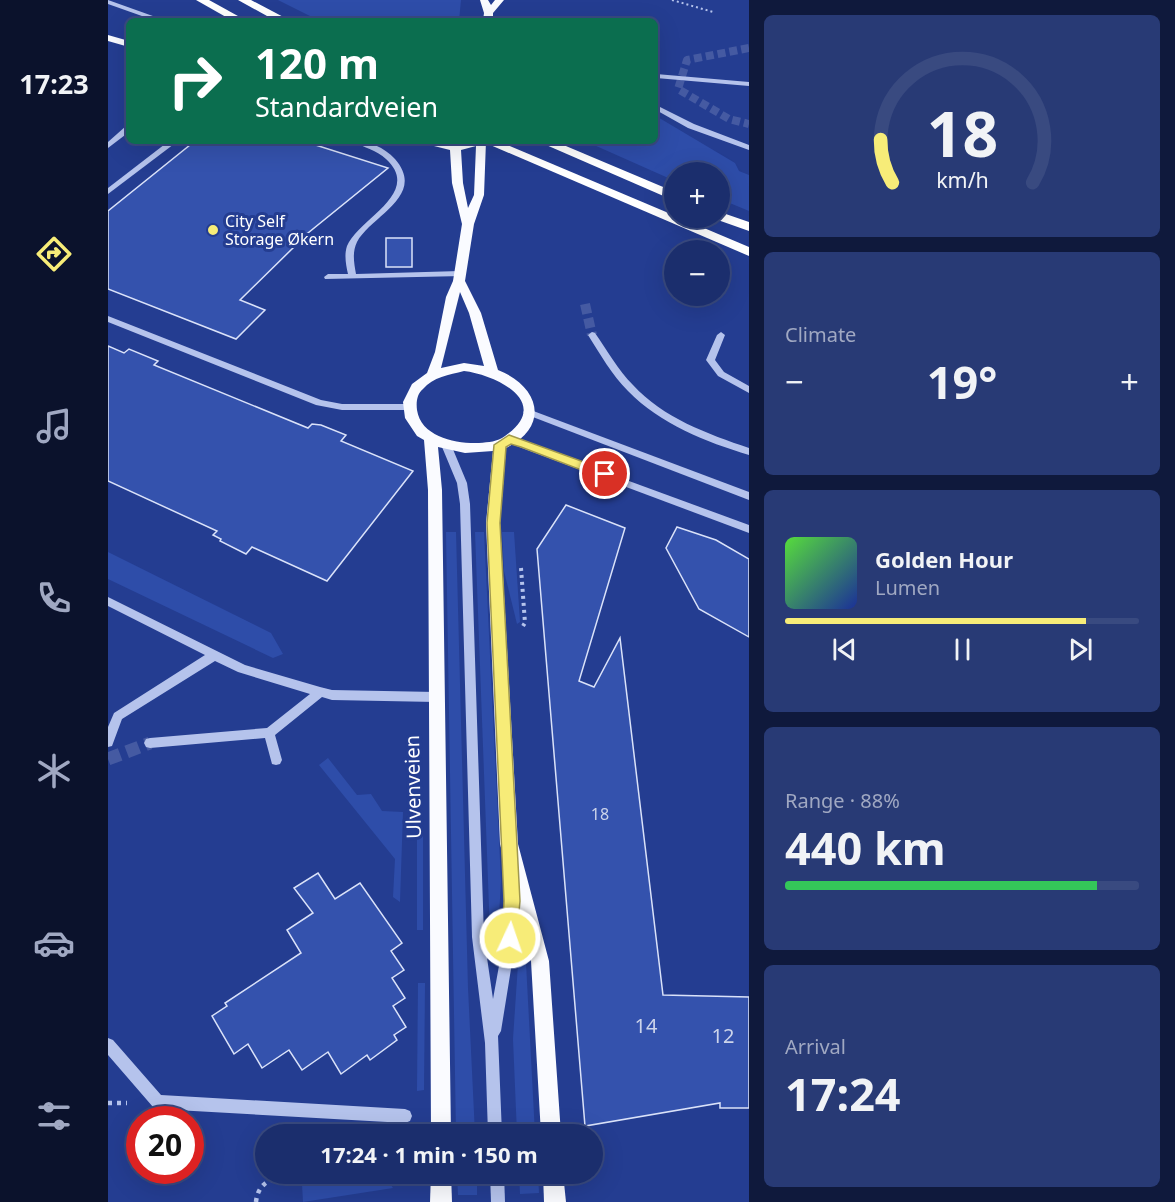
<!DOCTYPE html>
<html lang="en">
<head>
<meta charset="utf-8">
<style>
  body { margin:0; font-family:"Noto Sans",sans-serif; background:#283a75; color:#f1f3f6; height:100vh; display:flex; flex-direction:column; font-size:22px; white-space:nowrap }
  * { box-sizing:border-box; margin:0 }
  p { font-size:20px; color:#a0a8c2 }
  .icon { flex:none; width:33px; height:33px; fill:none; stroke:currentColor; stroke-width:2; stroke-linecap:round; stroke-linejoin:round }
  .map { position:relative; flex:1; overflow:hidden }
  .drawer { display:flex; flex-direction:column; gap:15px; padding:15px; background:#0f193c; width:426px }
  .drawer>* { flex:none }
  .hud { position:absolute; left:18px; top:18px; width:532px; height:126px; border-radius:9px; box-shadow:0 6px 24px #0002,0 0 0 2px #394a80; background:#0b6e4f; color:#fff; overflow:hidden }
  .tools { position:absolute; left:556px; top:162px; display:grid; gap:12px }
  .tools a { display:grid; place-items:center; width:66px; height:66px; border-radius:50%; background:#1b2e6d; box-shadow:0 6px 24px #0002,0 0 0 2px #394a80; font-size:30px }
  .speed { position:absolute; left:18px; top:1106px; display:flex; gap:12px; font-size:30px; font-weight:700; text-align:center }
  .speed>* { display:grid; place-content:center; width:78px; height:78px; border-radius:50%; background:#1b2e6d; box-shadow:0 6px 24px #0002,0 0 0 2px #394a80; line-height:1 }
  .speed .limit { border:9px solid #d22; background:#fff; color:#111 }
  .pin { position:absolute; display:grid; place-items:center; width:51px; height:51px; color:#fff; margin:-26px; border:3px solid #fff; border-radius:50%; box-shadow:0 2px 6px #0007 }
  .me { position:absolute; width:66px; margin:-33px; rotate:3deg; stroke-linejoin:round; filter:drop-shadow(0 0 4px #0008) }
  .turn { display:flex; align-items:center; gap:21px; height:126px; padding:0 30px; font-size:27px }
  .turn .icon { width:78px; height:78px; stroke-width:2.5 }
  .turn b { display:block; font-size:42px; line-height:51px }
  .big { font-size:45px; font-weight:700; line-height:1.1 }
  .drawer .card { flex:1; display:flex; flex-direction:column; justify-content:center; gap:9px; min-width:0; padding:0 21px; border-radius:9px; background:#283a75 }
  .drawer .dial { align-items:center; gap:0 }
  .dial svg { height:156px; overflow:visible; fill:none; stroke:#394a80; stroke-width:7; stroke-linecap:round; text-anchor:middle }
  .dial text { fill:#f1f3f6; stroke:none }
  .song { display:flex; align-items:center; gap:18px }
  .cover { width:72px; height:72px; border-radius:9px; background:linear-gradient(135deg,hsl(110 70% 55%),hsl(230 70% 35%)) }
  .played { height:6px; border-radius:3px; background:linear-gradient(90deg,#f7ec78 85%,#394a80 85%) }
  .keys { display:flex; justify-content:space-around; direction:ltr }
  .heat { display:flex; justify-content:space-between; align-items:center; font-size:33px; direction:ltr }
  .charge { height:9px; border-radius:4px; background:linear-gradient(90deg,#34c759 88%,#394a80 0) }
  .trip { position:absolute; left:147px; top:1124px; width:348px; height:60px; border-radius:30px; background:#1b2e6d; box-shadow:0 6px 24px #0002,0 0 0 2px #394a80; font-weight:700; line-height:60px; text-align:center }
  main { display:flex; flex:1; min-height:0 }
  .tab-bar { display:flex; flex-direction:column; width:108px; justify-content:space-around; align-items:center; background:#0b122c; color:#a0a8c2 }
  .tab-bar .icon { width:42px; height:42px }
  .tab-bar .active { color:#f7ec78 }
  .tab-bar b { font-size:27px; color:#f1f3f6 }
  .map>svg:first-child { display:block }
</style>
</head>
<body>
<main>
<nav class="tab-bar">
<b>17:23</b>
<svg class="icon active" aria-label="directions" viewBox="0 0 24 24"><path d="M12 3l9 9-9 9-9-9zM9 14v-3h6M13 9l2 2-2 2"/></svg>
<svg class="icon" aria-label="music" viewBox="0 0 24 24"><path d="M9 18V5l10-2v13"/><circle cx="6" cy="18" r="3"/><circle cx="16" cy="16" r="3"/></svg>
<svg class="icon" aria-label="phone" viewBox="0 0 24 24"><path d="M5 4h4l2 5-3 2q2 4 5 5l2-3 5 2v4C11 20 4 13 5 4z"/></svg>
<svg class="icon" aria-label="climate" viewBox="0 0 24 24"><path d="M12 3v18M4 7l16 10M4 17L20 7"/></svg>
<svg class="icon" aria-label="car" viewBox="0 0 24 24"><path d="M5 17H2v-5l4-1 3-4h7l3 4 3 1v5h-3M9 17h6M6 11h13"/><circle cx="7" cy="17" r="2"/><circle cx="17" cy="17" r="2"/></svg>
<svg class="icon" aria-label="filters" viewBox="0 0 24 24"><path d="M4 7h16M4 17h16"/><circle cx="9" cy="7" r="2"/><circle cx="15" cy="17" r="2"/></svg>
</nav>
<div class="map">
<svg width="641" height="1202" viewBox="0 0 641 1202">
  <rect width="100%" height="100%" fill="#243d91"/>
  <!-- green -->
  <g fill="#2e4da9">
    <path d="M170,0h183l-2,21h-139z"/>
    <path d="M548,116l79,47 4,8 10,4v36l-29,-12v-27h-45v9l-90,-40h71z"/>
    <path d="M338,532h10l12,456 7,146h-19z"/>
    <path d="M367,532h9l17,349 -3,53 -3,4 -5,-4z"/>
    <path d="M394,532h12l6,90 -3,2 -13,-53z"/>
    <path d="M0,552l163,81 12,21 -10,4 -165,-79z"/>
    <path d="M220,758l29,37 14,-1 11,17 21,1 -3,90 -7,-5 2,-38 -76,-94z"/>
    <rect x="309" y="829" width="6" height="101"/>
    <path d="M416,961l2,2 9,171h-18l-4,-95 5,-75z"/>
    <path d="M310,983h7l-1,107 -7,1z"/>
    <path d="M349,1173h20v22h-19z"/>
    <path d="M411,1173h19l1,20 -19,1z"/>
    <path d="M279,1179l6,9 -90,14 -1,-18z"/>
  </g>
  <!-- building -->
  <g fill="#3452ad" stroke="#dae2f9" stroke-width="1.5">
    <path d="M87,141h108l85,27 -96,78h3l-55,54 25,10 -29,29 -128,-50v-78z"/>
    <rect x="278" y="238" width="26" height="29"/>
    <path d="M0,346l16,7 5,-4 29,12 -4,4 154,63 4,-4 9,1 25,10 -5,6 72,30 -86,110 -75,-34 -6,7 -26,-13 1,-2 -8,-4 4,-4 -109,-50z"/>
    <path d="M458,505l59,23 -46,153 15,6 26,-49 43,357 86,2v111h-29v-5l-135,23 -48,-577z"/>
    <path d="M569,527l39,13 33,19v78l-50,-28 -33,-61z"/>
    <path d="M210,873l17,26 25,-16 42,60 -11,8 13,19 -12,8 13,20 -12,8 13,21 -12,8 3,5 -27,20 -3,-5 -26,19 -13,-22 -26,18 -13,-20 -27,18 -14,-24 -14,10 -22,-38 15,-10 -2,-3 76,-50 -14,-23 26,-17 -19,-25z"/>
  </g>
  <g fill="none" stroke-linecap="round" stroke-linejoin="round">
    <!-- minor-tunnel-far2 -->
    <path stroke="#455aa2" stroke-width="8" stroke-dasharray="8 4" stroke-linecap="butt" d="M641,48l-62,12 -9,29 51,30 20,5"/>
    <!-- minor-tunnel-far1 -->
    <path stroke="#455aa2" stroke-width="10" stroke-dasharray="10 4.5" stroke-linecap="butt" d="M477,304l7,31"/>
    <!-- minor-tunnel -->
    <path stroke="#455aa2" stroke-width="13" stroke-dasharray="13 7" stroke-linecap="butt" d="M0,759l42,-16"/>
    <!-- path-far2 -->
    <path stroke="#b5c3ec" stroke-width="2" stroke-dasharray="2 3" stroke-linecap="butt" d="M564,0l41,12"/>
    <!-- path-far1 -->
    <path stroke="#b5c3ec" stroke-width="4" stroke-dasharray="3 4" stroke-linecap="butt" d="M413,568l4,55 -2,3"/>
    <!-- path -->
    <g stroke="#b5c3ec" stroke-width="4.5" stroke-dasharray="4 5" stroke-linecap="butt">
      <path d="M0,1103h19"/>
      <path d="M148,1202c3,-31 37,-25 61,-29"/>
    </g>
    <!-- minor -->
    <g fill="#b5c3ec" fill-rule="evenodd">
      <path d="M0,0l56,20 1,1h-9l-48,-17z"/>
      <path d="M548,74l93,8v4l-93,-8z"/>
      <path d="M548,105l38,19 55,21v5l-61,-22 -32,-18z"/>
      <path d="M18,126h3v6l-21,16v-6z"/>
      <path d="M61,141h9l-70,53v-6z"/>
      <path d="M245,141c16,0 31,6 42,18 32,37 -24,57 -38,83 -5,10 -3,21 -1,32l104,-3 4,3 -1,2 -138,3 -1,-2 4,-3h20c-2,-9 -4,-19 -1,-28 11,-27 76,-53 39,-87 -9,-9 -22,-11 -33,-18z"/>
      <path d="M0,316l213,84 21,4h67l5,3 -5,3h-67l-26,-5 -208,-83z"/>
      <path d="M484,332l3,1c12,17 23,37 38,52 30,33 75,49 116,63v7c-43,-13 -89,-31 -121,-64 -16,-16 -28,-37 -40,-56z"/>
      <path d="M613,332l4,3 -10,25 9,12 25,14v7l-31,-17 -12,-16 11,-25z"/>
      <path d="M420,409l221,83v8l-224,-86 -2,-2z"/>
      <path d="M401,437l240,88v8l-243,-91 -2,-2 2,-2z"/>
      <path d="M339,444l5,3 15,36 3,21 14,433 9,62 11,-61 1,-64 2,-4 4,-2 4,2 2,4 -1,64 -15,93 -3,5 4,98h-14l-3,-91 -13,-106 -12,-433 -3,-21 -15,-36z"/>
      <path d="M0,597l137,68 75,22 12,3 104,2 4,2 2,3 -2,3 -4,2 -104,-2 -10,-3 -47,38 7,25 -2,4 -4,1 -4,-1 -7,-26 -115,10 -4,-1 -2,-4 2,-4 4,-1 117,-10 43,-34 -72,-22 -23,-11 -93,58 -10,27 -4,1v-20l6,-14 91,-58 -97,-49z"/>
      <path d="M0,1038l5,2 48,55 244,14 5,2 2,5 -2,5 -5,2 -247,-14 -5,-2 -45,-52z"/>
      <path d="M382,1173h14l1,29h-14z"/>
    </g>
    <!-- major -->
    <g fill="#fafbff" fill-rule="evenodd">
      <path d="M372,0h8l3,5 4,-5h9l-11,13v8h-10l1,-8z"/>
      <path d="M0,35l21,6v6l-21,-6z"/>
      <path d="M306,141l37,3v-3h10v2l25,-2 -2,54 -10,29 -9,57 16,32 17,57c41,16 53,56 8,78l-6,75 18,321 31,117 12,173h-20l-10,-173 -31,-117 -14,-321 7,-72 -28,2 -27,-6 4,43 9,644h-20l-3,-644 -4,-50 -7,-4 -12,-18 -2,-16 9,-18 15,-11 8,-21 11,-55 7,-16 9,-57 -10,-41 -2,-33zM368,146l-2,49 -6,13 -5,-25 -2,-33zM352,292l9,21 15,53 -20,-3 -23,5zM356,371c33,4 89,32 41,65 -8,6 -16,6 -26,7 -23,1 -58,-6 -62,-33 -1,-8 0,-16 6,-21 10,-12 26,-14 41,-18z"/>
      <path d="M323,1173h20l1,29h-22z"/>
      <path d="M435,1173h20l3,29h-22z"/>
    </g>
    <!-- highway -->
    <g fill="#fff" fill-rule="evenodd">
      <path d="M88,0h13l38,21h-14z"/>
      <path d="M130,0h13l40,21h-15z"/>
      <path d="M373,141h17l251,106v9z"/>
      <path d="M429,141h17l121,51v9z"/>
      <path d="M612,212l29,10v9l-34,-12 5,-1z"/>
    </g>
  </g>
  <!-- route -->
  <path fill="#f7ec78" stroke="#a1994e" stroke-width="1.5" d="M401,435l100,36 2,3 -6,5 -84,-32 -10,-3 -5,3 -6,76 20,378 -4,43 -6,2 -6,-2 -2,-6 2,-37 -17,-378 7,-78z"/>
  <!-- markers -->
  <circle fill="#f7ec78" stroke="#243d91" stroke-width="2" cx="105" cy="230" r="6"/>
  <g text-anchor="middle" stroke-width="6" stroke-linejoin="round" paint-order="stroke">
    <!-- far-poi labels -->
    <g font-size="16" fill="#fff" stroke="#243d91" text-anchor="start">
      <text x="117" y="227">City Self<tspan x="117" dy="18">Storage Økern</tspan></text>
    </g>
    <!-- number labels -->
    <g font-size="16" fill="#ccd4ea">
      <text x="492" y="820">18</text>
    </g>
    <!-- street labels -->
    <g font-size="20" fill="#fff" stroke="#243d91">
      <text transform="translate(305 787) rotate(-91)" y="7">Ulvenveien</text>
    </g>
    <!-- near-number labels -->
    <g font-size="20" fill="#ccd4ea">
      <text x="538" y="1033">14</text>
      <text x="615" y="1043">12</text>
    </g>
  </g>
</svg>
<div class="tools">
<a>+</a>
<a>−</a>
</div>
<div class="speed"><div class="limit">20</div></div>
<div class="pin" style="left:497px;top:474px;background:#d93025"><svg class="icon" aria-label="arrive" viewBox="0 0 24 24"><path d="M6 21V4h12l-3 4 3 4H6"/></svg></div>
<svg class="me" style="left:402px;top:938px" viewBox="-20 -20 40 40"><circle r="17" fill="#f7ec78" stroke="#fff" stroke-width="3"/><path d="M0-11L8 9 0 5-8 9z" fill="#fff"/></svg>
<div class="trip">17:24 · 1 min · 150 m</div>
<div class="hud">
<div class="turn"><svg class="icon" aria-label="right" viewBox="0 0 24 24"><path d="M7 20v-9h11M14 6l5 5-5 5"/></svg><div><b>120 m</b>Standardveien</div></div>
</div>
</div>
<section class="drawer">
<div class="card dial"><svg viewBox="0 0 100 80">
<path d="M14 69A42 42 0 1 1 86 69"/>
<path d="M14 69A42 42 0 0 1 8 47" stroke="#f7ec78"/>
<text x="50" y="56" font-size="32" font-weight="700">18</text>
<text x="50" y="72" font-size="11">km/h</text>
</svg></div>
<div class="card"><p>Climate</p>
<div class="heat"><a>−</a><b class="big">19°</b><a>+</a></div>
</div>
<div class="card">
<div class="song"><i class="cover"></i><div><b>Golden Hour</b><p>Lumen</p></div></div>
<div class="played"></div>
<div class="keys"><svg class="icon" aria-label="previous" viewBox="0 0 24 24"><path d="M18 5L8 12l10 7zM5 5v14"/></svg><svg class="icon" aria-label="pause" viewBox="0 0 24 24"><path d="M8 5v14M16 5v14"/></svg><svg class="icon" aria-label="next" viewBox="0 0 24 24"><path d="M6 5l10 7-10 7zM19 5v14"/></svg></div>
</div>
<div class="card"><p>Range · 88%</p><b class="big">440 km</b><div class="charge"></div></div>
<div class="card"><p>Arrival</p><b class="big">17:24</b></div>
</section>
</main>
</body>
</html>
